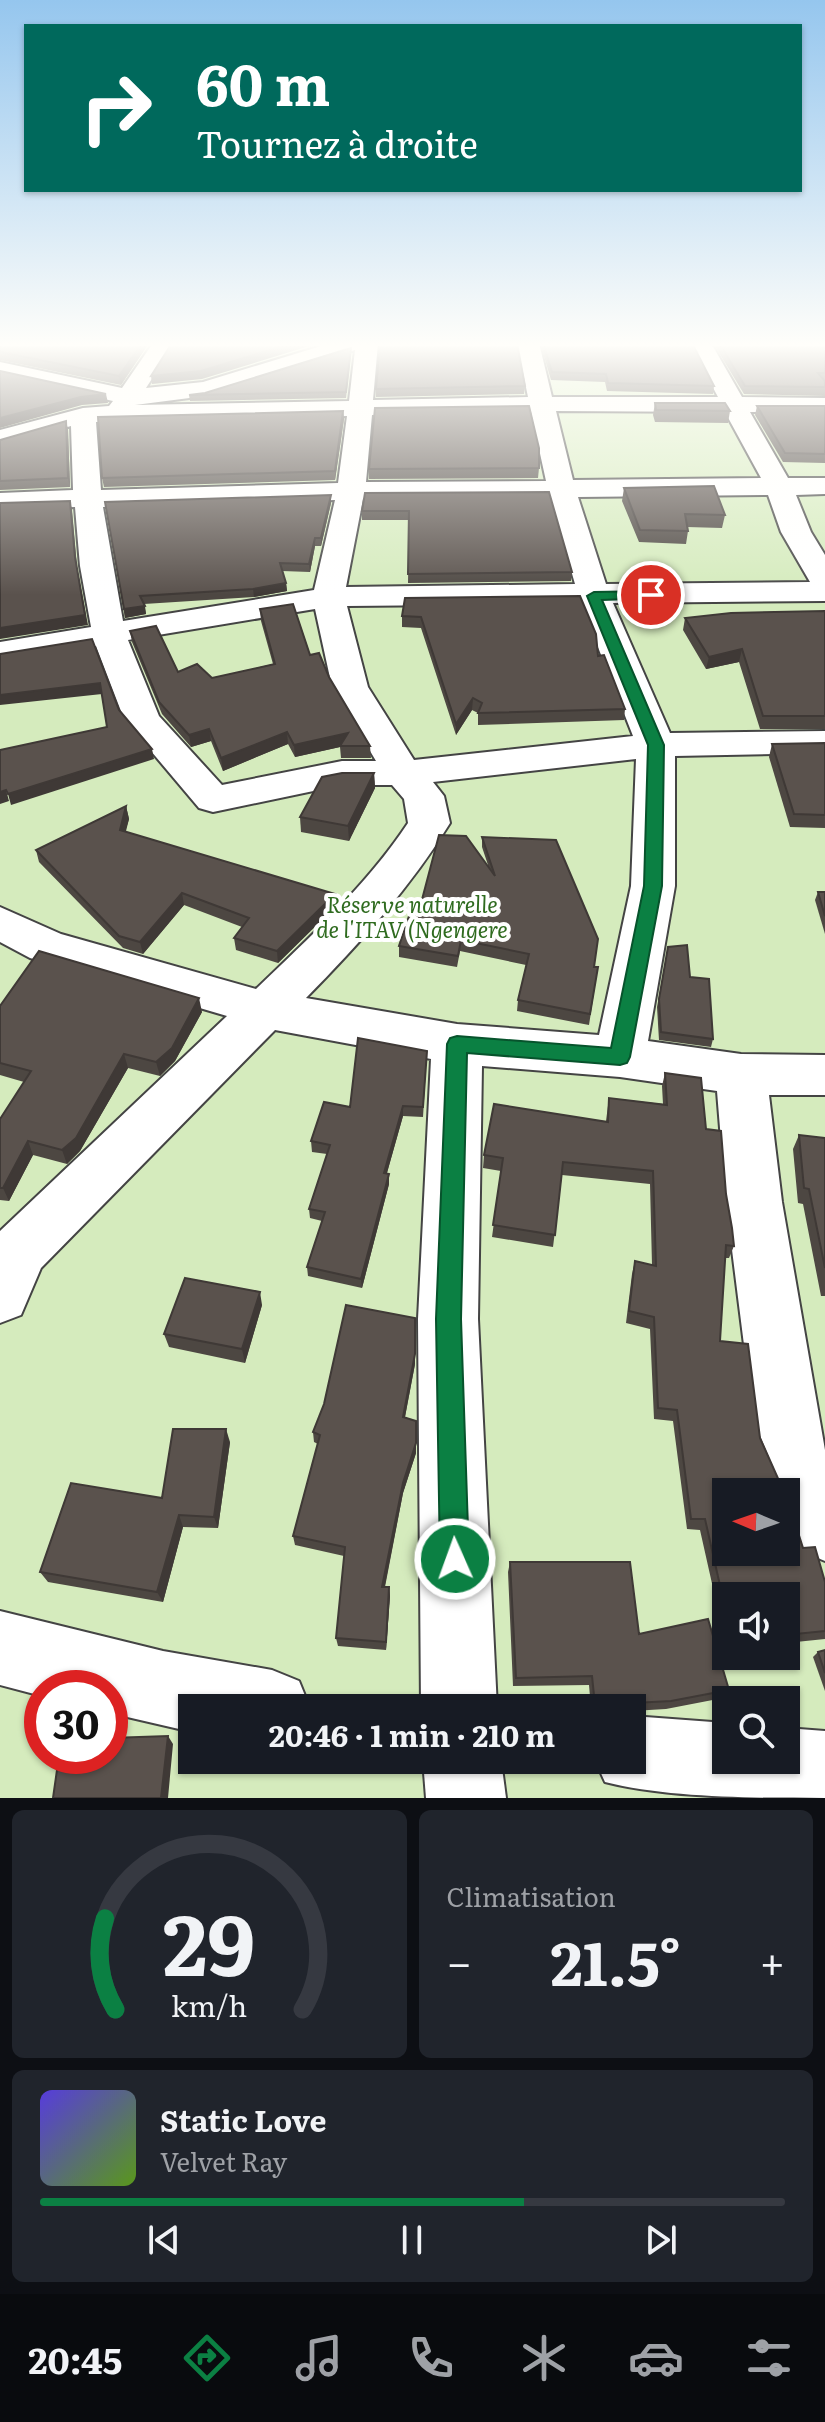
<!DOCTYPE html>
<html lang="fr">
<head>
<meta charset="utf-8">
<style>
  body { margin:0; font-family:Literata,serif; background:#20242c; color:#f1f3f6; height:100vh; display:flex; flex-direction:column; font-size:30px; white-space:nowrap }
  * { box-sizing:border-box; margin:0 }
  p { font-size:26px; color:#9ea1a6 }
  .icon { flex:none; width:44px; height:44px; fill:none; stroke:currentColor; stroke-width:2; stroke-linecap:round; stroke-linejoin:round }
  .map { position:relative; height:1798px; overflow:hidden }
  .side { display:flex; flex-direction:column; gap:12px; padding:12px; background:#0d0f14; flex:1 }
  .side>* { flex:none }
  .hud { position:absolute; left:24px; top:24px; width:778px; height:168px; border-radius:0px; box-shadow:0 2px 6px #0004; background:#00695c; color:#fff; overflow:hidden }
  .needle { width:52px; rotate:272deg }
  .controls { position:absolute; left:712px; top:1478px; display:grid; gap:16px }
  .controls a { display:grid; place-items:center; width:88px; height:88px; border-radius:0px; background:#171b24; box-shadow:0 2px 6px #0004; font-size:40px }
  .speed { position:absolute; left:24px; top:1670px; display:flex; gap:16px; font-size:40px; font-weight:700; text-align:center }
  .speed>* { display:grid; place-content:center; width:104px; height:104px; border-radius:50%; background:#171b24; box-shadow:0 2px 6px #0004; line-height:1 }
  .speed .limit { border:12px solid #d22; background:#fff; color:#111 }
  .pin { position:absolute; display:grid; place-items:center; width:68px; height:68px; color:#fff; margin:-34px; border:4px solid #fff; border-radius:50%; box-shadow:0 2px 8px #0007 }
  .me { position:absolute; width:88px; margin:-44px; rotate:358deg; stroke-linejoin:round; filter:drop-shadow(0 0 6px #0008) }
  .turn { display:flex; align-items:center; gap:28px; height:168px; padding:0 40px; font-size:36px }
  .turn .icon { width:104px; height:104px; stroke-width:2.5 }
  .turn b { display:block; font-size:56px; line-height:68px }
  .big { font-size:60px; font-weight:700; line-height:1.1 }
  .side .tile { flex:1; display:flex; flex-direction:column; justify-content:center; gap:12px; min-width:0; padding:0 28px; border-radius:12px; background:#20242c }
  .side .dial { align-items:center; gap:0 }
  .dial svg { height:208px; overflow:visible; fill:none; stroke:#363941; stroke-width:7; stroke-linecap:round; text-anchor:middle }
  .dial text { fill:#f1f3f6; stroke:none }
  .song { display:flex; align-items:center; gap:24px }
  .cover { width:96px; height:96px; border-radius:12px; background:linear-gradient(135deg,hsl(250 70% 55%),hsl(90 70% 35%)) }
  .played { height:8px; border-radius:4px; background:linear-gradient(90deg,#0b8043 65%,#363941 65%) }
  .keys { display:flex; justify-content:space-around; direction:ltr }
  .heat { display:flex; justify-content:space-between; align-items:center; font-size:44px; direction:ltr }
  .side .tiles { flex:1; display:grid; gap:12px; grid-template-columns:1fr 1fr }
  .tile:last-child { grid-column:span 2 }
  .trip { position:absolute; left:178px; top:1694px; width:468px; height:80px; border-radius:0px; background:#171b24; box-shadow:0 2px 6px #0004; font-weight:700; line-height:80px; text-align:center }
  .tabs { display:flex; height:128px; justify-content:space-around; align-items:center; background:#090b0e; color:#9ea1a6 }
  .tabs .icon { width:56px; height:56px }
  .tabs .on { color:#0b8043 }
  .tabs b { font-size:36px; color:#f1f3f6 }
  .map>svg:first-child { display:block }
</style>
</head>
<body>
<div class="map">
<svg width="825" height="1798" viewBox="0 0 825 1798">
  <rect width="100%" height="100%" fill="#fffdf5"/>
  <!-- green -->
  <path fill="#d5ebbd" fill-rule="evenodd" d="M0,343h825v1455h-825zM726,1492h60v60h-60zM726,1596h60v60h-60zM42,1688h68v68h-68zM726,1700h60v60h-60zM192,1708h440v52h-440z"/>
  <g fill="none" stroke-linecap="round" stroke-linejoin="round">
    <!-- minor casing -->
    <g stroke="#444" stroke-width="4">
      <g id="minor">
        <path d="M153,343h22l-29,45 57,-6 128,-39h47l-5,57 155,-3 -11,-54h22l13,54h166l-29,-54h22l31,54 83,1v14h-75l38,66h37v16l-29,1 15,37 14,23v46l-212,2 57,130 155,-2v22l-150,3v130l-27,155 93,13 84,1v40h-56l13,107 43,248v111l-24,-10 -15,-34v-25h-10l-19,-44 -31,-246 -9,-111 -97,-14 -138,-11 -4,253 19,389h-76l-3,-389 13,-260 -156,-29 -234,238 -20,47 -21,8v-92l227,-215 -197,-58 -30,-16v-35l61,27 195,55c54,-52 111,-104 152,-166l-4,-24 -12,-14h-50l-129,27 -14,-4 -75,-89 -28,-73 -96,16v-20l91,-15 -11,-61 -5,-59 -75,2v-16l73,-3 -2,-64 -71,20v-16l83,-22 26,-2 4,-5 -113,-25v-14l122,26zM355,350l-6,51 -214,4 70,-9zM556,411l169,1 36,66 -188,2zM531,412l15,69 -180,1 6,-67zM347,416l-9,67 -237,7 -5,-68zM768,495l13,37 29,50 -204,2 -28,-87zM550,497l25,87 -229,3 17,-88zM335,500l-21,90 -191,31 -20,-114zM581,604l52,132 -219,24 -46,-73 -21,-81zM315,609l17,78 44,74h-34l-120,24 -63,-69 -31,-76zM636,759l-5,127 -32,149 -142,-11 -151,-26c53,-54 104,-110 144,-175l-6,-27 -11,-14z"/>
        <path d="M0,1611l163,40 109,19 27,11 11,27h-118v24l-82,-19v-25h-68v8l-42,-11z"/>
        <path d="M632,1716l94,7v37h60v-32l39,3v67c-69,0 -157,0 -220,-16l-10,-22h37z"/>
        <path d="M423,1760h78l5,38h-80z"/>
      </g>
    </g>
    <!-- minor -->
    <use href="#minor" fill="#fff" fill-rule="evenodd"/>
  </g>
  <!-- wall -->
  <g fill="#4d4742">
    <path d="M0,343h149l-28,42 -121,-25z"/>
    <path d="M540,343h152l22,43 -1,8 -106,-3 -2,-9 -54,-2z"/>
    <path d="M713,343h112v53l-81,-2z"/>
    <path d="M351,354l-5,44 -156,3 -1,-6 16,-2z"/>
    <path d="M525,386l-1,8 -148,3v-8z"/>
    <path d="M655,403l75,8 -2,12 -73,-1 -2,-7z"/>
    <path d="M757,406h68v57l-42,-1 -28,-47z"/>
    <path d="M343,411l1,8 -9,61 -231,7 -2,-9z"/>
    <path d="M66,421l2,9 2,57 -70,3v-50z"/>
    <path d="M539,468l-1,10 -169,1v-10z"/>
    <path d="M624,488l101,27 -3,13 -35,-1 1,4 -2,13 -47,-2 -17,-41z"/>
    <path d="M365,493l207,79 -1,9 -163,2 1,-63h-47v-9z"/>
    <path d="M331,495v8l-10,43h-6l-5,26 -28,-1 4,12 1,8 -33,6 -110,7 2,10 -21,4 -20,-116z"/>
    <path d="M405,598l193,58 27,53 -1,11 -146,5v-12l-6,-3 -16,25 -35,-107 -19,-1v-11z"/>
    <path d="M260,609l50,46 19,22 41,69 1,12h-30l-1,-11 -45,10 -7,-13 -65,27 -12,-30 -20,6 -29,-33 -30,-72 -2,-11 48,41 34,6 61,-14 -12,-43z"/>
    <path d="M825,611v118h-65l-21,-67 -33,7 -23,-39 2,-12z"/>
    <path d="M825,743v85l-35,-1 -21,-70 3,-13z"/>
    <path d="M374,773l1,15 -26,53 -48,-9 -1,-15z"/>
    <path d="M126,806l3,13 -4,13 210,62 1,12 -58,57 -42,-13 -2,-12 8,-11 -58,-22 -41,49 -20,-6 -84,-86 -3,-12z"/>
    <path d="M482,837l112,130h4l-9,58 -72,-14 1,-11 8,-35 -66,-14 -3,16 -58,-10v-11l20,-35 69,-46 -6,-18z"/>
    <path d="M818,892h7v42l-10,-34z"/>
    <path d="M668,947l22,30 23,62 -2,8 -52,-7 -2,-33z"/>
    <path d="M0,1006l202,6 -27,49 -15,15 -32,-8 -48,83 -13,13 -34,-9 -24,46 -9,-1v-81l24,-37 -24,-7z"/>
    <path d="M427,1051l-4,66 -20,-1 -16,57 2,11 -27,104 -54,-12 -1,-9 15,-46 -12,-3 -1,-9 18,-55 -15,-2 -1,-11z"/>
    <path d="M665,1073l41,56 20,65 8,52 -5,12h-4l-5,83 70,166 13,41 22,34v57l-39,4v-47h-60v50l-26,-116 -13,-1 -14,-108 -19,-2 -4,-90 -24,-6 6,-49 3,-13 17,4 -2,-81 -88,-9 -9,72 -61,-10 9,-66 -18,-3 1,-13 122,-34 3,-23 54,6 -1,-18z"/>
    <path d="M799,1135l26,3v158h-4l-18,-92 -5,-1 -5,-54z"/>
    <path d="M262,1305l-17,58 -76,-16 -5,-13z"/>
    <path d="M415,1364l-10,53 11,36 -13,40 -18,94h4l1,9 -4,54 -48,-4 -2,-8 8,-82 -49,-11 -2,-9 25,-92 -4,-2 -1,-10z"/>
    <path d="M230,1442l-12,86 -35,-1 -20,75 -115,-20 -8,-10 122,-74z"/>
    <path d="M510,1562l129,72 90,56 -6,8 -57,11 -34,2v-3h-41l-2,-23 -76,1 -5,-114z"/>
    <path d="M825,1650v41l-12,-34 5,-5z"/>
  </g>
  <!-- shaded-wall -->
  <g fill="#3f3936">
    <path d="M142,343h7l-28,42 -2,-9z"/>
    <path d="M293,343h26l-117,36 -50,5 -1,-8z"/>
    <path d="M106,394l2,9 -26,2 -82,23v-10l81,-21z"/>
    <path d="M343,411l1,8 -9,61v-9z"/>
    <path d="M66,421l2,9 2,57 -2,-9z"/>
    <path d="M331,495v8l-10,43v-8z"/>
    <path d="M70,501l2,9 5,57 11,58 -88,14v-11l75,-71z"/>
    <path d="M315,538v8l-5,26 -1,-8z"/>
    <path d="M286,583l1,8 -33,6 -1,-8z"/>
    <path d="M145,606l1,8 -21,4 -1,-9z"/>
    <path d="M742,649l-3,13 -33,7 3,-12z"/>
    <path d="M100,683l2,11 -102,11v-10z"/>
    <path d="M473,698l-1,12 -16,25v-11z"/>
    <path d="M209,729l2,12 -20,6 -2,-12z"/>
    <path d="M287,732l1,12 -65,27 -2,-13z"/>
    <path d="M348,733l-8,14 -45,10 -1,-12z"/>
    <path d="M152,749l2,10 -143,46 -3,-11z"/>
    <path d="M374,773l1,15 -26,53 -1,-15z"/>
    <path d="M6,790l3,11 -9,3v-12z"/>
    <path d="M126,806l3,13 -6,24 -3,-13z"/>
    <path d="M182,893l2,12 -41,49 -3,-12z"/>
    <path d="M335,894l1,12 -58,57 -1,-12z"/>
    <path d="M199,998l3,14 -27,49 -15,15 -4,-14z"/>
    <path d="M124,1054l4,14 -48,83 -13,13 -5,-14z"/>
    <path d="M403,1106v10l-19,67v-10z"/>
    <path d="M28,1141l5,14 -24,46 -6,-13z"/>
    <path d="M389,1174v10l-27,104 -1,-9z"/>
    <path d="M260,1292l2,13 -17,58 -3,-14z"/>
    <path d="M415,1354v10l-12,63v-10z"/>
    <path d="M226,1429l4,13 -12,86 -4,-11z"/>
    <path d="M416,1443v10l-13,40 -20,102 -1,-8 21,-104z"/>
    <path d="M179,1515l4,12 -20,75 -6,-10z"/>
    <path d="M389,1587l1,9 -4,54v-8z"/>
    <path d="M168,1736l5,8 -5,54h-7z"/>
  </g>
  <!-- building -->
  <g fill="#5a524d" stroke="#3f3936" stroke-width="2" fill-rule="evenodd">
    <path d="M0,343h142l-23,33 -119,-24z"/>
    <path d="M172,343h121l-92,28 -50,5z"/>
    <path d="M380,343h137l8,43 -149,3z"/>
    <path d="M543,343h149l22,43 -106,-3 -2,-9 -54,-2z"/>
    <path d="M719,343h106v30h-7l7,8v6l-80,-1z"/>
    <path d="M351,348l-5,44 -157,3 16,-2z"/>
    <path d="M0,371l106,23 -25,3 -81,21z"/>
    <path d="M655,403h70l5,8 -74,-1z"/>
    <path d="M529,406l10,42v20l-170,1 6,-61z"/>
    <path d="M757,406h68v48l-40,-1z"/>
    <path d="M343,411l-8,60 -233,7 -4,-61z"/>
    <path d="M66,421l2,57 -68,3v-41z"/>
    <path d="M714,486l11,29 -40,-1 3,17 -48,-1 -16,-42z"/>
    <path d="M549,492l23,80 -164,2 1,-63h-47l3,-18z"/>
    <path d="M331,495l-10,43h-6l-6,26 -29,-1 6,20 -33,6 -113,7 5,10 -21,3 -19,-107z"/>
    <path d="M70,501l5,56 10,58 -85,13v-125z"/>
    <path d="M580,596l16,38 2,22 6,-1 21,54 -147,4 4,-10 -9,-5 -17,26 -35,-107 -19,-1 3,-18z"/>
    <path d="M293,604l17,51 9,-2 10,24 41,69h-30l8,-13 -54,12 -7,-13 -66,26 -12,-29 -20,6 -30,-33 -29,-71 26,-5 22,46 19,-8 15,14 63,-14 -15,-55z"/>
    <path d="M825,611v105h-62l-21,-67 -33,8 -24,-39 46,-5z"/>
    <path d="M92,639l27,71 33,39 -144,45 -2,-4 -6,2v-42l107,-23 -7,-44 -100,12v-41z"/>
    <path d="M825,743v72l-31,-1 -22,-70z"/>
    <path d="M342,773h32l-26,53 -48,-9 22,-40z"/>
    <path d="M126,806l-6,24 215,64 -58,57 -43,-13 15,-20 -67,-25 -42,49 -21,-6 -83,-86z"/>
    <path d="M439,835l27,1 29,40 -13,-39 74,3 42,99 -4,28h4l-8,47 -72,-14 11,-46 -68,-14 -3,16 -59,-10 12,-36 8,1z"/>
    <path d="M818,892h7v24z"/>
    <path d="M687,945l3,32 19,2 4,60 -52,-7 -2,-33 9,-52z"/>
    <path d="M39,951l160,47 -27,50 -16,14 -32,-8 -48,84 -14,12 -34,-9 -25,47h-3v-69l31,-48 -31,-8v-57z"/>
    <path d="M358,1038l69,13 -4,56 -20,-1 -19,67 5,1 -28,105 -54,-12 18,-55 -16,-3 21,-64 -19,-4 13,-39 26,5z"/>
    <path d="M665,1073l36,5 5,51 15,2 5,63 6,34 2,18 -8,-1 -6,96 28,3 12,94 20,45 9,1 1,23 13,41 12,-1 10,35v49l-39,4v-39h-60v16l-21,-93h-14l-14,-109 -19,-2 -4,-91 -25,-6 6,-50 21,5 -3,-95 -90,-9 -8,73 -62,-10 10,-67 -19,-3 10,-51 114,18 1,-24 58,7zM726,1492h60v60h-60z"/>
    <path d="M799,1135l26,3v130l-16,-79 -5,-1z"/>
    <path d="M185,1278l75,14 -18,57 -78,-15z"/>
    <path d="M346,1305l69,13v36l-12,63 13,4v22l-13,40 -21,104h7l-3,55 -50,-4 9,-91 -52,-11 27,-101 -7,-3 11,-28z"/>
    <path d="M173,1429h53l-12,88 -35,-2 -22,77 -117,-20 31,-89 91,15z"/>
    <path d="M510,1562h120l9,72 69,-15 21,71 -58,11 -76,4 -3,-29 -76,2z"/>
    <path d="M825,1650v23l-7,-21z"/>
    <path d="M168,1736l-7,62h-108l6,-42h51v-18z"/>
  </g>
  <!-- sky -->
  <linearGradient id="sky" x2="0" y2="1"><stop stop-color="#95c6ee"/><stop offset="0.58" stop-color="#fffefa"/><stop offset="1" stop-color="#fffefa" stop-opacity="0"/></linearGradient>
  <rect width="825" height="595" fill="url(#sky)"/>
  <!-- route -->
  <path fill="#0b8043" stroke="#07532c" stroke-width="2" d="M651,591l7,4 -2,3 -54,2 62,145 -2,141 -32,171 -3,6 -7,2 -153,-12 -6,266 8,240 -4,10 -10,4 -11,-4 -4,-10 -4,-240 11,-275 3,-6 7,-2 154,12 33,-162 4,-141 -61,-149 7,-4z"/>
  <g text-anchor="middle" stroke-width="8" stroke-linejoin="round" paint-order="stroke">
    <!-- park labels -->
    <g font-size="22" font-style="italic" fill="#2f6b1f" stroke="#fff">
      <text x="412" y="913">Réserve naturelle<tspan x="412" dy="25">de l'ITAV (Ngengere</tspan></text>
    </g>
  </g>
</svg>
<div class="controls">
<a><svg class="needle" viewBox="-14 -14 28 28"><path d="M0-13l5 13h-10z" fill="#e53935"/><path d="M0 13l5-13h-10z" fill="#9ea1a6"/></svg></a>
<a><svg class="icon" aria-label="sound" viewBox="0 0 24 24"><path d="M4 9h4l5-4v14l-5-4H4zM17 9q2 3 0 6"/></svg></a>
<a><svg class="icon" aria-label="search" viewBox="0 0 24 24"><circle cx="10" cy="10" r="6"/><path d="M15 15l6 6"/></svg></a>
</div>
<div class="speed"><div class="limit">30</div></div>
<div class="pin" style="left:651px;top:595px;background:#d93025"><svg class="icon" aria-label="arrive" viewBox="0 0 24 24"><path d="M6 21V4h12l-3 4 3 4H6"/></svg></div>
<svg class="me" style="left:455px;top:1559px" viewBox="-20 -20 40 40"><circle r="17" fill="#0b8043" stroke="#fff" stroke-width="3"/><path d="M0-11L8 9 0 5-8 9z" fill="#fff"/></svg>
<div class="trip">20:46 · 1 min · 210 m</div>
<div class="hud">
<div class="turn"><svg class="icon" aria-label="right" viewBox="0 0 24 24"><path d="M7 20v-9h11M14 6l5 5-5 5"/></svg><div><b>60 m</b>Tournez à droite</div></div>
</div>
</div>
<section class="side">
<div class="tiles">
<div class="tile dial"><svg viewBox="0 0 100 80">
<path d="M14 69A42 42 0 1 1 86 69"/>
<path d="M14 69A42 42 0 0 1 10 34" stroke="#0b8043"/>
<text x="50" y="56" font-size="32" font-weight="700">29</text>
<text x="50" y="72" font-size="11">km/h</text>
</svg></div>
<div class="tile"><p>Climatisation</p>
<div class="heat"><a>−</a><b class="big">21.5°</b><a>+</a></div>
</div>
<div class="tile">
<div class="song"><i class="cover"></i><div><b>Static Love</b><p>Velvet Ray</p></div></div>
<div class="played"></div>
<div class="keys"><svg class="icon" aria-label="previous" viewBox="0 0 24 24"><path d="M18 5L8 12l10 7zM5 5v14"/></svg><svg class="icon" aria-label="pause" viewBox="0 0 24 24"><path d="M8 5v14M16 5v14"/></svg><svg class="icon" aria-label="next" viewBox="0 0 24 24"><path d="M6 5l10 7-10 7zM19 5v14"/></svg></div>
</div>
</div>
</section>
<nav class="tabs">
<b>20:45</b>
<svg class="icon on" aria-label="directions" viewBox="0 0 24 24"><path d="M12 3l9 9-9 9-9-9zM9 14v-3h6M13 9l2 2-2 2"/></svg>
<svg class="icon" aria-label="music" viewBox="0 0 24 24"><path d="M9 18V5l10-2v13"/><circle cx="6" cy="18" r="3"/><circle cx="16" cy="16" r="3"/></svg>
<svg class="icon" aria-label="phone" viewBox="0 0 24 24"><path d="M5 4h4l2 5-3 2q2 4 5 5l2-3 5 2v4C11 20 4 13 5 4z"/></svg>
<svg class="icon" aria-label="climate" viewBox="0 0 24 24"><path d="M12 3v18M4 7l16 10M4 17L20 7"/></svg>
<svg class="icon" aria-label="car" viewBox="0 0 24 24"><path d="M5 17H2v-5l4-1 3-4h7l3 4 3 1v5h-3M9 17h6M6 11h13"/><circle cx="7" cy="17" r="2"/><circle cx="17" cy="17" r="2"/></svg>
<svg class="icon" aria-label="filters" viewBox="0 0 24 24"><path d="M4 7h16M4 17h16"/><circle cx="9" cy="7" r="2"/><circle cx="15" cy="17" r="2"/></svg>
</nav>
</body>
</html>
